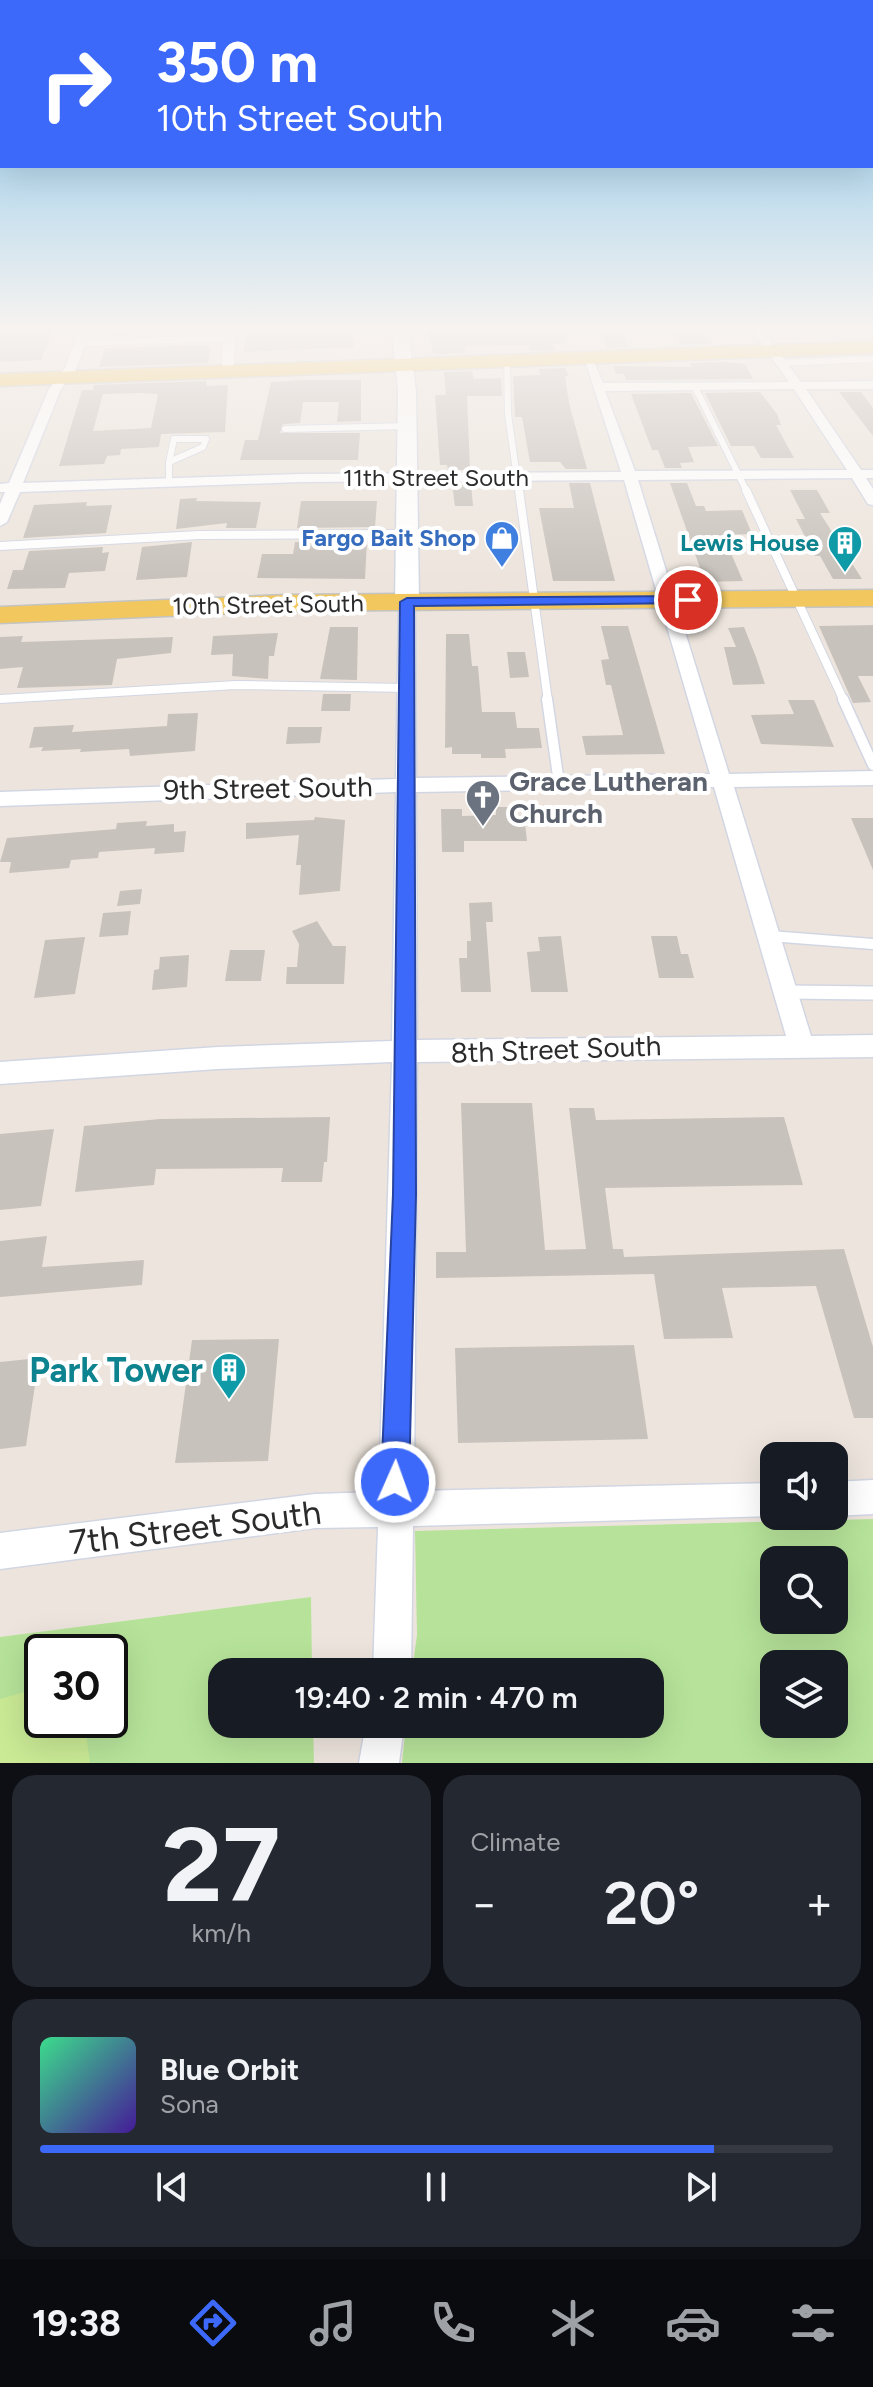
<!DOCTYPE html>
<html lang="en">
<head>
<meta charset="utf-8">
<style>
  body { margin:0; font-family:Figtree,sans-serif; background:#242831; color:#f1f3f6; height:100vh; display:flex; flex-direction:column; font-size:30px; white-space:nowrap }
  * { box-sizing:border-box; margin:0 }
  p { font-size:26px; color:#9ea1a6 }
  .icon { flex:none; width:44px; height:44px; fill:none; stroke:currentColor; stroke-width:2; stroke-linecap:round; stroke-linejoin:round }
  .map { position:relative; height:1763px; overflow:hidden }
  .drawer { display:flex; flex-direction:column; gap:12px; padding:12px; background:#0d0f14; flex:1 }
  .drawer>* { flex:none }
  .hud { position:absolute; left:0px; top:0px; width:874px; height:168px; box-shadow:0 8px 32px #0002; background:#3c69fa; color:#fff; overflow:hidden }
  .controls { position:absolute; left:760px; top:1442px; display:grid; gap:16px }
  .controls a { display:grid; place-items:center; width:88px; height:88px; border-radius:16px; background:#171b24; box-shadow:0 8px 32px #0002; font-size:40px }
  .speed { position:absolute; left:24px; top:1634px; display:flex; gap:16px; font-size:40px; font-weight:700; text-align:center }
  .speed>* { display:grid; place-content:center; width:104px; height:104px; border-radius:50%; background:#171b24; box-shadow:0 8px 32px #0002; line-height:1 }
  .speed .limit { border:4px solid #111; border-radius:12px; background:#fff; color:#111 }
  .pin { position:absolute; display:grid; place-items:center; width:68px; height:68px; color:#fff; margin:-34px; border:4px solid #fff; border-radius:50%; box-shadow:0 2px 8px #0007 }
  .me { position:absolute; width:88px; margin:-44px; rotate:2deg; stroke-linejoin:round; filter:drop-shadow(0 0 6px #0008) }
  .turn { display:flex; align-items:center; gap:28px; height:168px; padding:0 24px; font-size:36px }
  .turn .icon { width:104px; height:104px; stroke-width:2.5 }
  .turn b { display:block; font-size:56px; line-height:68px }
  .big { font-size:60px; font-weight:600; line-height:1.1 }
  .drawer .card { flex:1; display:flex; flex-direction:column; justify-content:center; gap:12px; min-width:0; padding:0 28px; border-radius:24px; background:#242831 }
  .drawer .dial { align-items:center; gap:0 }
  .dial b { font-size:104px; line-height:1 }
  .song { display:flex; align-items:center; gap:24px }
  .cover { width:96px; height:96px; border-radius:12px; background:linear-gradient(135deg,hsl(150 70% 55%),hsl(260 70% 35%)) }
  .played { height:8px; border-radius:4px; background:linear-gradient(90deg,#3c69fa 85%,#363941 85%) }
  .keys { display:flex; justify-content:space-around; direction:ltr }
  .heat { display:flex; justify-content:space-between; align-items:center; font-size:44px; direction:ltr }
  .drawer .tiles { flex:1; display:grid; gap:12px; grid-template-columns:1fr 1fr }
  .card:last-child { grid-column:span 2 }
  .trip { position:absolute; left:208px; top:1658px; width:456px; height:80px; border-radius:24px; background:#171b24; box-shadow:0 8px 32px #0002; font-weight:600; line-height:80px; text-align:center }
  .tab-bar { display:flex; height:128px; justify-content:space-around; align-items:center; background:#090b0e; color:#9ea1a6 }
  .tab-bar .icon { width:56px; height:56px }
  .tab-bar .current { color:#3c69fa }
  .tab-bar b { font-size:36px; color:#f1f3f6 }
  .map>svg:first-child { display:block }
</style>
</head>
<body>
<div class="map">
<svg width="873" height="1763" viewBox="0 0 873 1763">
  <rect width="100%" height="100%" fill="#ede5dd"/>
  <!-- green -->
  <g fill="#b6e399" fill-rule="evenodd">
    <path d="M873,1519v244h-471l4,-39h244v-52h-238l5,-37 -2,-104zM774,1560h60v60h-60zM774,1664h60v60h-60z"/>
    <path d="M311,1597l1,75h-90v52h91l1,39h-314v-126zM42,1652h68v68h-68z"/>
  </g>
  <!-- pitch -->
  <path fill="#caea95" d="M42,1687v33h42l6,43h-90v-64z"/>
  <!-- building -->
  <g fill="#c8c2bc" fill-rule="evenodd">
    <path d="M53,330l-12,30 -41,2v-28z"/>
    <path d="M112,330h92l2,1 -96,5z"/>
    <path d="M246,330h16v3l90,-3 2,17 -110,5z"/>
    <path d="M427,330h140v13l-14,1 3,6 -26,1 -2,-6 -64,2 2,6 -23,1 -10,-1z"/>
    <path d="M601,330h20l7,17 -21,1z"/>
    <path d="M703,332l9,12 -31,1 -6,-12z"/>
    <path d="M204,345l6,1 -2,17 -109,4 6,-19z"/>
    <path d="M725,362l20,2 8,15 -127,1 -2,-6h-8l-3,-8 79,1 -2,-4z"/>
    <path d="M565,368l4,8h-4l4,27 18,66h-21l-6,-7h-30l-8,-45h-7l-2,-41 28,-1 -3,-6z"/>
    <path d="M472,371l2,8 27,-1 1,18h-35l3,74h-22l-1,-5h-7l-5,-70h11l-2,-23z"/>
    <path d="M305,380h56v41l-24,1 2,-20h-36l-3,21 -17,1 -3,9h80l-2,27h-118l5,-20h13l13,-58z"/>
    <path d="M206,381l1,5 21,-1 -3,47 -64,2 -2,13 -38,2 -1,6 -13,1 -3,8 -45,2 23,-76h11l1,-5zM142,393l16,1 -7,34 -58,3 10,-37z"/>
    <path d="M760,392l17,22 4,11h-5l18,33h-33l-7,-12h-23l-26,-53z"/>
    <path d="M839,392h22l12,16v28z"/>
    <path d="M691,393l27,53 -30,1 6,15 -14,1 2,5h-17l-7,-18h-6l-21,-56z"/>
    <path d="M569,483h21l25,98h-62l-14,-73h35z"/>
    <path d="M670,483h17l9,23h8l2,5 36,-1 10,24 -29,1 20,46 -38,1z"/>
    <path d="M452,484h19l2,22h-18z"/>
    <path d="M790,490h27l13,23h-10l42,66h-29l-13,-23h-5l-19,-37h9z"/>
    <path d="M197,498l-1,3 65,1 -5,26h-30l1,-5 -51,6 4,-30z"/>
    <path d="M301,501h76l-2,26 -78,1z"/>
    <path d="M87,502l-1,4 26,-1 -6,28 -83,5 11,-33z"/>
    <path d="M367,541l-2,38 -108,-1 5,-24h31l2,-12z"/>
    <path d="M192,542l-5,35 -51,3 6,-33z"/>
    <path d="M103,547l-1,6 7,-1 -4,19 -36,2 -4,15 -58,1 6,-19h10l6,-19z"/>
    <path d="M873,625v51h-15l13,26 -18,1 -34,-77z"/>
    <path d="M601,626h27l37,128 -79,1 -4,-19 41,-1 -12,-50h-5l-5,-25 8,-1z"/>
    <path d="M330,627h28l-1,53 -37,-1z"/>
    <path d="M744,627l12,30 9,27 -32,1 -9,-38h12l-8,-19z"/>
    <path d="M278,633l-4,23h-5l-1,23 -36,-3 1,-22 -22,1 2,-19z"/>
    <path d="M446,634h23l3,32h6l4,46h33l2,16h22l3,20 -37,1 1,9h-25v-4h-29v-7l-7,1z"/>
    <path d="M23,636l-2,6 152,-5 -2,16 -54,6 -5,26 -95,3 6,-21 -23,2v-32z"/>
    <path d="M507,652h18l4,25 -19,1z"/>
    <path d="M323,694h28l-1,17h-29z"/>
    <path d="M788,700h26l20,47 -73,-3 -10,-29 43,-1z"/>
    <path d="M198,713l-3,38 -65,5 -1,-7 -49,3 1,-3 -40,2 2,-4 -14,1 5,-21 40,-2 -2,7 95,-6 1,-12z"/>
    <path d="M288,727h34l-2,16 -34,1z"/>
    <path d="M496,807h15l1,8h12l3,26h-63v11h-22l-1,-43h21v7l34,-1z"/>
    <path d="M315,817l30,3 -5,71 -41,4 2,-30h-5l3,-30 -53,4v-16l68,-3z"/>
    <path d="M851,818h22v52z"/>
    <path d="M147,821l-1,5 28,-2v8l12,-1 -2,21 -30,2 1,-6 -56,4 -1,6 -27,2 -2,8 -60,5 2,-11h-11l7,-24 109,-9 1,-6z"/>
    <path d="M142,889l-2,15 -23,2 3,-15z"/>
    <path d="M492,902l1,20h-7l5,70h-30l-2,-34h8v-17h4l-2,-38z"/>
    <path d="M131,911l-3,24 -29,2 4,-24z"/>
    <path d="M317,921l16,25h13l-2,38h-58l1,-17h10l2,-23 -7,-13z"/>
    <path d="M561,936l7,56h-37l-4,-40 13,-1 -2,-14z"/>
    <path d="M651,936h26l4,18h7l6,24h-35z"/>
    <path d="M85,937l-10,57 -41,4 11,-58z"/>
    <path d="M230,950h35l-4,31h-36z"/>
    <path d="M189,955l-2,32 -35,3 2,-20 5,-1 1,-12z"/>
    <path d="M461,1103h71l13,147 41,-1 -17,-141h25l2,12 188,-3 19,68 -198,3 8,61h10l1,8 220,-8 29,98v71h-19l-38,-132 -94,2 11,50 -69,1 -10,-65 -218,4v-26h30z"/>
    <path d="M330,1117l-3,45h-3l-2,20h-41l2,-14 -127,1 -2,16 -79,7 9,-66 76,-7z"/>
    <path d="M54,1129l-13,77 -41,4v-76z"/>
    <path d="M47,1236l-5,31 102,-7 -2,25 -142,12v-56z"/>
    <path d="M279,1339l-11,122 -93,2 17,-123z"/>
    <path d="M634,1345l14,94 -190,4 -3,-95z"/>
    <path d="M39,1358l-13,88 -26,3v-87z"/>
  </g>
  <g fill="none" stroke-linecap="round" stroke-linejoin="round">
    <!-- lane-far3 casing -->
    <g stroke="#d2d6e3" stroke-width="8">
      <g id="lane-far3">
        <path d="M789,330l10,4 74,-1"/>
        <path d="M80,343l149,-5"/>
        <path d="M507,360l1,54 11,78"/>
        <path d="M782,363l91,-4"/>
        <path d="M695,387l52,105"/>
        <path d="M285,429l122,-3"/>
        <path d="M174,439h32l-3,8 -34,15z"/>
        <path d="M169,462v20"/>
      </g>
    </g>
    <!-- lane-far2 casing -->
    <g stroke="#d2d6e3" stroke-width="10">
      <g id="lane-far2">
        <path d="M519,490l29,211"/>
        <path d="M746,490l98,211"/>
        <path d="M0,546l199,-11 208,-1"/>
        <path d="M0,699l236,-14 171,3"/>
      </g>
    </g>
    <!-- lane-far1 casing -->
    <g stroke="#d2d6e3" stroke-width="13">
      <g id="lane-far1">
        <path d="M547,699l12,84"/>
        <path d="M843,699l30,66"/>
        <path d="M770,936l103,8"/>
      </g>
    </g>
    <!-- lane casing -->
    <g stroke="#d2d6e3" stroke-width="16">
      <path id="lane" d="M786,992l87,1"/>
    </g>
    <!-- street casing -->
    <g stroke="#d2d6e3" stroke-width="3">
      <g id="street">
        <path d="M79,330h11l-13,38 -16,21 -38,94 278,-9 320,-2 -37,-115h8l11,26 186,-1 -37,-52h10l39,52 72,-1v8h-67l55,81h12v8h-7l7,11v16l-5,-1 -16,-26 -214,2 91,294 144,-3v14l-139,2 77,249 62,-1v22l-456,5 -3,429 360,-8 3,33 -364,10 -2,146h-38l5,-145 -63,1 -315,41v-36l315,-39 64,-2 13,-430 -174,7 -218,15v-22l218,-15 174,-6 4,-249 -396,14v-14l396,-13 3,-177 8,-5 8,5 1,176 294,-4 -86,-294 -323,2 -281,10 -13,30 -7,4v-22l5,-12h-5v-8l9,-1 40,-94 16,-21zM794,389l53,81 -212,1 -30,-80zM714,787l72,249 -369,4 -1,-248z"/>
        <path d="M223,330h12l-1,42 -6,4 -6,-4z"/>
        <path d="M873,1480v34l-39,2v-34z"/>
        <path d="M366,1724h38l-5,39h-40z"/>
      </g>
    </g>
    <!-- secondary casing -->
    <g stroke="#d2d6e3" stroke-width="3">
      <path id="secondary" d="M392,330h16l8,61 3,211 -12,7 -12,-7 3,-211z"/>
    </g>
    <!-- primary casing -->
    <g stroke="#c4c4c4" stroke-width="3">
      <g id="primary">
        <path d="M873,341v12l-873,33v-12z"/>
        <path d="M873,590v16l-587,5 -286,12v-16l286,-12z"/>
      </g>
    </g>
    <!-- lane-far3 -->
    <use href="#lane-far3" stroke="#fff" stroke-width="6"/>
    <!-- lane-far2 -->
    <use href="#lane-far2" stroke="#fff" stroke-width="8"/>
    <!-- lane-far1 -->
    <use href="#lane-far1" stroke="#fff" stroke-width="10"/>
    <!-- lane -->
    <use href="#lane" stroke="#fff" stroke-width="13"/>
    <!-- street -->
    <use href="#street" fill="#fff" fill-rule="evenodd"/>
    <!-- secondary -->
    <use href="#secondary" fill="#fff" fill-rule="evenodd"/>
    <!-- primary -->
    <use href="#primary" fill="#f1c75e" fill-rule="evenodd"/>
  </g>
  <!-- sky -->
  <linearGradient id="sky" x2="0" y2="1"><stop stop-color="#78c0eb"/><stop offset="0.57" stop-color="#f7f3f0"/><stop offset="1" stop-color="#f7f3f0" stop-opacity="0"/></linearGradient>
  <rect width="873" height="577" fill="url(#sky)"/>
  <!-- route -->
  <path fill="#3c69fa" stroke="#2744a2" stroke-width="2" d="M688,596l5,1v6l-279,3 2,588 -7,288 -4,10 -10,4 -10,-4 -4,-10 12,-288 7,-592 7,-4z"/>
  <!-- icons -->
  <defs>
    <g id="shop-pin" transform="scale(1.8)"><path d="M0 17L-7.5 6A9.5 9.5 0 1 1 7.5 6Z" fill="#3f7fe0" stroke="#fff"/><path d="M-5-2.5h2.3a2.7 3.5 0 0 1 5.4 0H5L5.5 6h-11ZM-1.5-2.5h3a1.5 2.3 0 0 0-3 0Z" fill="#fff"/></g>
    <g id="building-pin" transform="scale(1.8)"><path d="M0 17L-7.5 6A9.5 9.5 0 1 1 7.5 6Z" fill="#0f9aa8" stroke="#fff"/><path d="M-4-6H4V6H1V3H-1V6H-4ZM-2.5-4.3h1.7v1.8h-1.7ZM.8-4.3h1.7v1.8H.8ZM-2.5-1h1.7V.8h-1.7ZM.8-1h1.7V.8H.8Z" fill="#fff"/></g>
    <g id="church-pin" transform="scale(1.8)"><path d="M0 17L-7.5 6A9.5 9.5 0 1 1 7.5 6Z" fill="#6b7280" stroke="#fff"/><path d="M-1.2-6h2.4v3.5h3.3v2.4h-3.3V6h-2.4V-.1h-3.3v-2.4h3.3Z" fill="#fff"/></g>
  </defs>
  <g fill-rule="evenodd">
    <use href="#shop-pin" x="502" y="538"/>
    <use href="#building-pin" x="845" y="543"/>
    <use href="#church-pin" x="483" y="797"/>
    <use href="#building-pin" x="229" y="1370"/>
  </g>
  <g text-anchor="middle" stroke-width="8" stroke-linejoin="round" paint-order="stroke">
    <!-- far-street labels -->
    <g font-size="24" fill="#2b2b2b" stroke="#fff">
      <text x="436" y="486">11th Street South</text>
      <text transform="translate(268 605) rotate(-1)" y="8">10th Street South</text>
    </g>
    <!-- far-shop labels -->
    <g font-size="24" font-weight="bold" fill="#366cbe" stroke="#fff" text-anchor="end">
      <text x="476" y="546">Fargo Bait Shop</text>
    </g>
    <!-- far-culture labels -->
    <g font-size="24" font-weight="bold" fill="#0d838f" stroke="#fff" text-anchor="end">
      <text x="819" y="551">Lewis House</text>
    </g>
    <!-- worship labels -->
    <g font-size="28" font-weight="bold" fill="#5b616d" stroke="#fff" text-anchor="start">
      <text x="509" y="791">Grace Lutheran<tspan x="509" dy="32">Church</tspan></text>
    </g>
    <!-- street labels -->
    <g font-size="28" fill="#2b2b2b" stroke="#fff">
      <text transform="translate(268 788) rotate(-1)" y="10">9th Street South</text>
      <text transform="translate(556 1049) rotate(-2)" y="10">8th Street South</text>
    </g>
    <!-- near-culture labels -->
    <g font-size="34" font-weight="bold" fill="#0d838f" stroke="#fff" text-anchor="end">
      <text x="203" y="1382">Park Tower</text>
    </g>
    <!-- near-street labels -->
    <g font-size="34" fill="#2b2b2b" stroke="#fff">
      <text transform="translate(195 1527) rotate(-7)" y="12">7th Street South</text>
    </g>
  </g>
</svg>
<div class="controls">
<a><svg class="icon" aria-label="sound" viewBox="0 0 24 24"><path d="M4 9h4l5-4v14l-5-4H4zM17 9q2 3 0 6"/></svg></a>
<a><svg class="icon" aria-label="search" viewBox="0 0 24 24"><circle cx="10" cy="10" r="6"/><path d="M15 15l6 6"/></svg></a>
<a><svg class="icon" aria-label="layers" viewBox="0 0 24 24"><path d="M12 4l9 5-9 5-9-5zM3 14l9 5 9-5"/></svg></a>
</div>
<div class="speed"><div class="limit">30</div></div>
<div class="pin" style="left:688px;top:600px;background:#d93025"><svg class="icon" aria-label="arrive" viewBox="0 0 24 24"><path d="M6 21V4h12l-3 4 3 4H6"/></svg></div>
<svg class="me" style="left:395px;top:1482px" viewBox="-20 -20 40 40"><circle r="17" fill="#3c69fa" stroke="#fff" stroke-width="3"/><path d="M0-11L8 9 0 5-8 9z" fill="#fff"/></svg>
<div class="trip">19:40 · 2 min · 470 m</div>
<div class="hud">
<div class="turn"><svg class="icon" aria-label="right" viewBox="0 0 24 24"><path d="M7 20v-9h11M14 6l5 5-5 5"/></svg><div><b>350 m</b>10th Street South</div></div>
</div>
</div>
<section class="drawer">
<div class="tiles">
<div class="card dial"><b>27</b><p>km/h</p></div>
<div class="card"><p>Climate</p>
<div class="heat"><a>−</a><b class="big">20°</b><a>+</a></div>
</div>
<div class="card">
<div class="song"><i class="cover"></i><div><b>Blue Orbit</b><p>Sona</p></div></div>
<div class="played"></div>
<div class="keys"><svg class="icon" aria-label="previous" viewBox="0 0 24 24"><path d="M18 5L8 12l10 7zM5 5v14"/></svg><svg class="icon" aria-label="pause" viewBox="0 0 24 24"><path d="M8 5v14M16 5v14"/></svg><svg class="icon" aria-label="next" viewBox="0 0 24 24"><path d="M6 5l10 7-10 7zM19 5v14"/></svg></div>
</div>
</div>
</section>
<nav class="tab-bar">
<b>19:38</b>
<svg class="icon current" aria-label="directions" viewBox="0 0 24 24"><path d="M12 3l9 9-9 9-9-9zM9 14v-3h6M13 9l2 2-2 2"/></svg>
<svg class="icon" aria-label="music" viewBox="0 0 24 24"><path d="M9 18V5l10-2v13"/><circle cx="6" cy="18" r="3"/><circle cx="16" cy="16" r="3"/></svg>
<svg class="icon" aria-label="phone" viewBox="0 0 24 24"><path d="M5 4h4l2 5-3 2q2 4 5 5l2-3 5 2v4C11 20 4 13 5 4z"/></svg>
<svg class="icon" aria-label="climate" viewBox="0 0 24 24"><path d="M12 3v18M4 7l16 10M4 17L20 7"/></svg>
<svg class="icon" aria-label="car" viewBox="0 0 24 24"><path d="M5 17H2v-5l4-1 3-4h7l3 4 3 1v5h-3M9 17h6M6 11h13"/><circle cx="7" cy="17" r="2"/><circle cx="17" cy="17" r="2"/></svg>
<svg class="icon" aria-label="filters" viewBox="0 0 24 24"><path d="M4 7h16M4 17h16"/><circle cx="9" cy="7" r="2"/><circle cx="15" cy="17" r="2"/></svg>
</nav>
</body>
</html>
